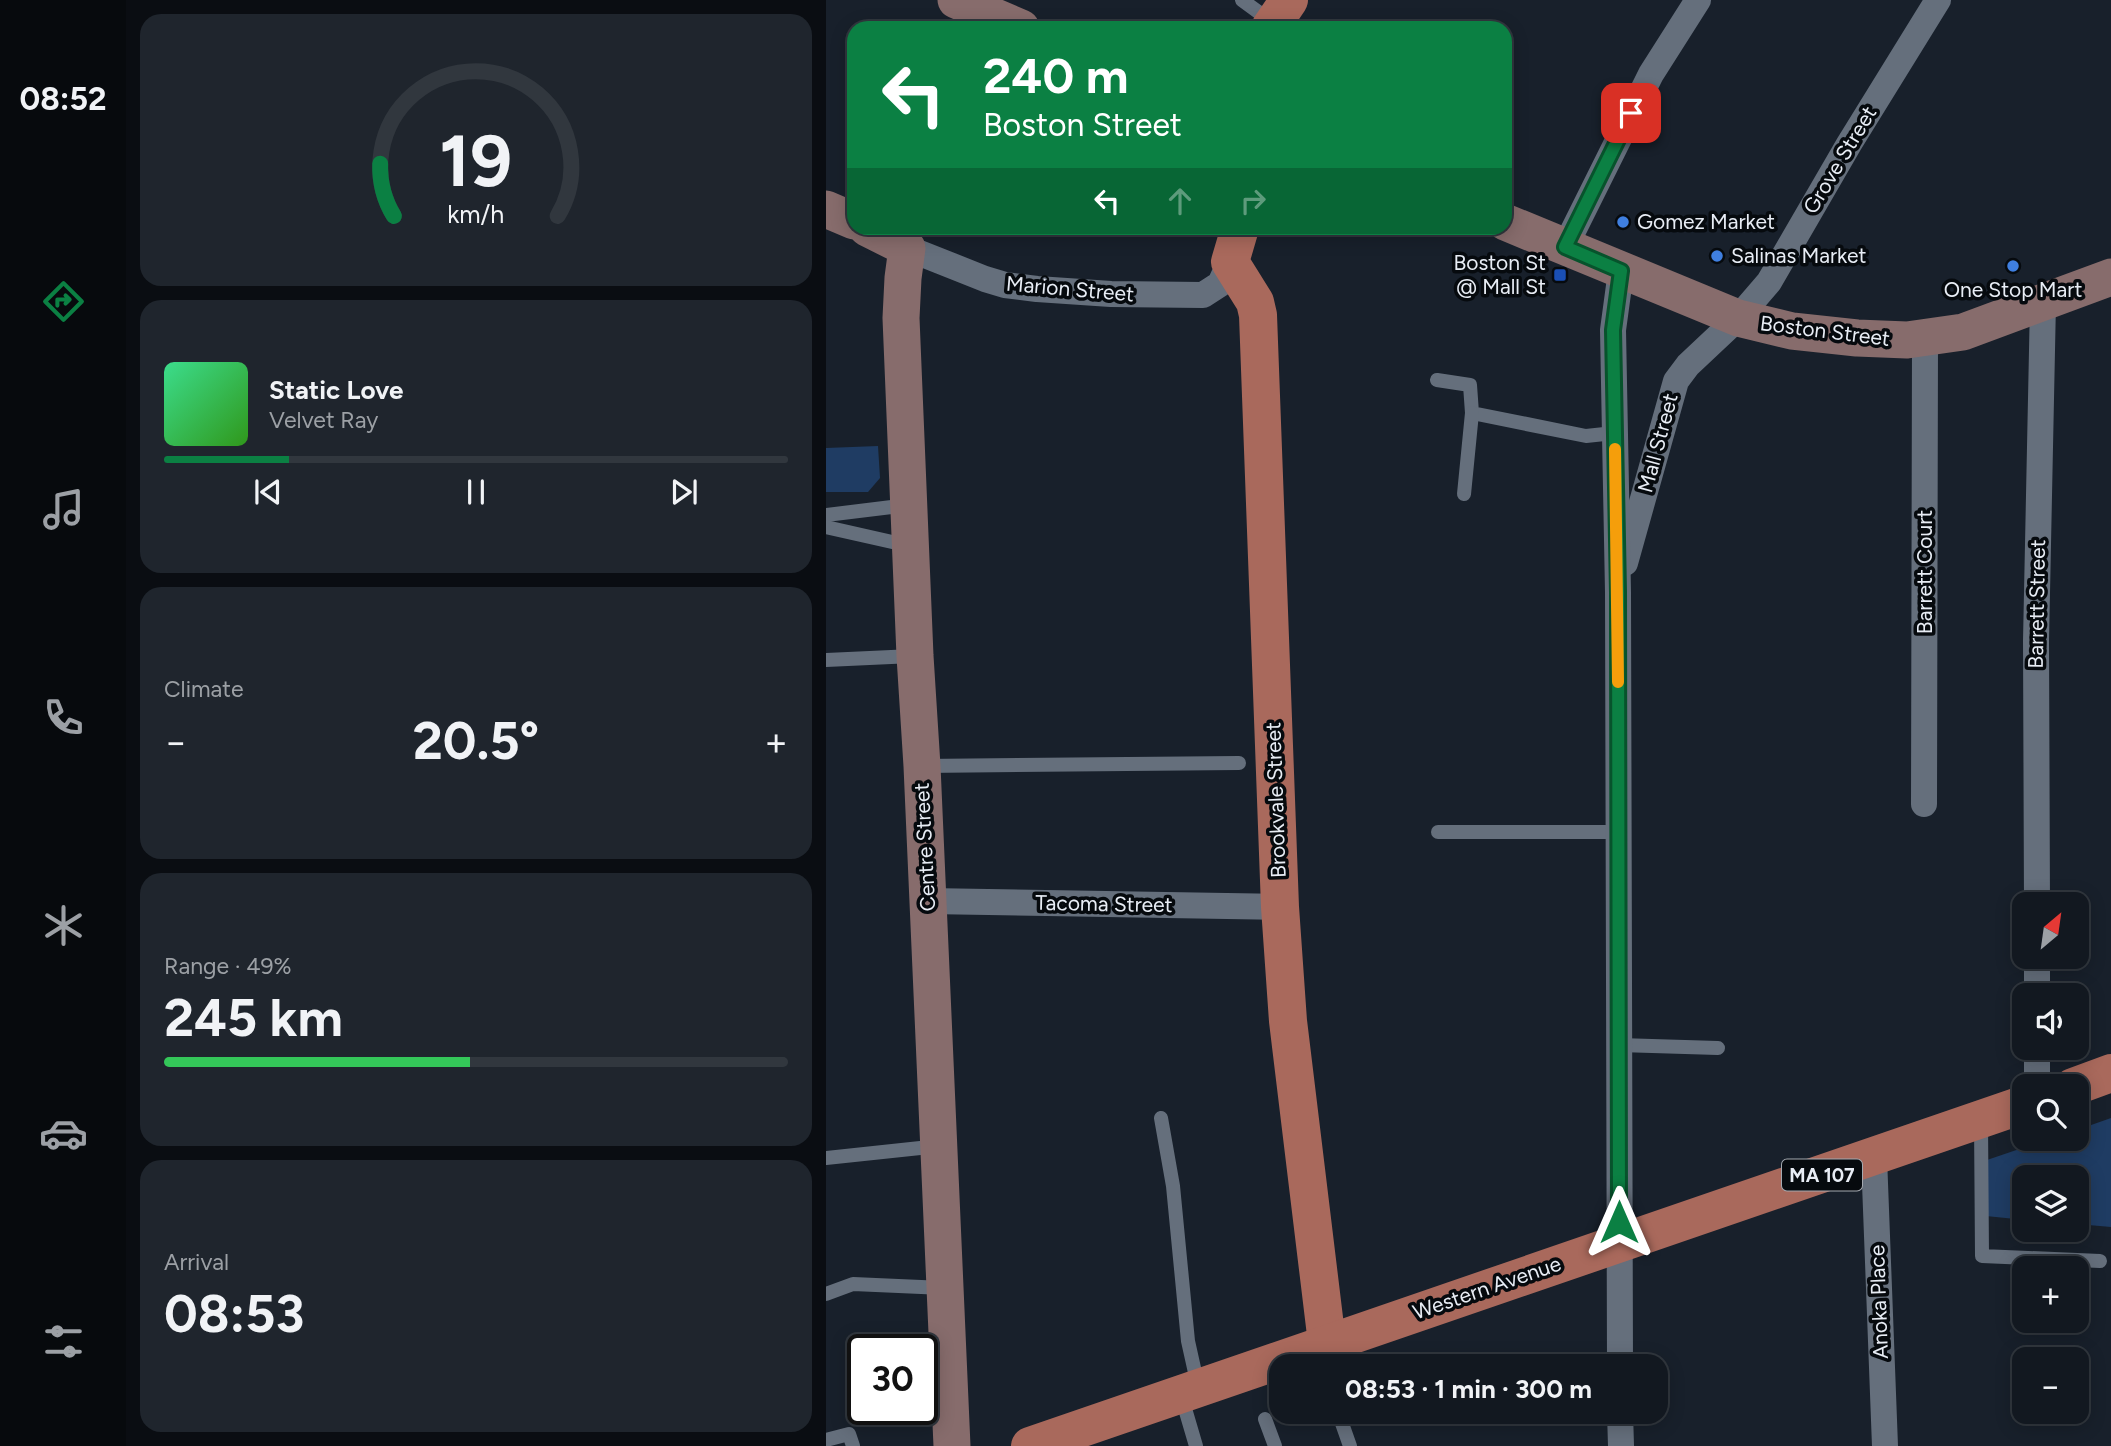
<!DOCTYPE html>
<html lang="en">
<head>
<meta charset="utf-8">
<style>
  body { margin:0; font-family:Figtree,sans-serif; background:#1f252d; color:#f1f3f6; height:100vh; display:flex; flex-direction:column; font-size:26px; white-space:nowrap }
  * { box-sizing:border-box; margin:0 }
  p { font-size:23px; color:#9ca0a5 }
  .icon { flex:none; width:38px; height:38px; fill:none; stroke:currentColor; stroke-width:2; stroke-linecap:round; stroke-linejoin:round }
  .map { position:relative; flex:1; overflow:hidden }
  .drawer { display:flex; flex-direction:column; gap:14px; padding:14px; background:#0a0d12; width:700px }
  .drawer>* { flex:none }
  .banner { position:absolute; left:21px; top:21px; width:665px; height:214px; border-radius:21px; box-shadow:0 4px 18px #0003,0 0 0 2px #31373e; background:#0b8043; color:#fff; overflow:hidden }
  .needle { width:46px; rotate:29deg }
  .fabs { position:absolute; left:1186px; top:892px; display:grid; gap:14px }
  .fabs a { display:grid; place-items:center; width:77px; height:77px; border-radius:14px; background:#121820; box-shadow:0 4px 18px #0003,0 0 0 2px #31373e; font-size:35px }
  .speed { position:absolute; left:21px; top:1334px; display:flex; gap:14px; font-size:35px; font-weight:700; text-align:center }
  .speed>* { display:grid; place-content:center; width:91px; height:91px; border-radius:50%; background:#121820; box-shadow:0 4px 18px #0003,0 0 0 2px #31373e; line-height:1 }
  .speed .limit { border:4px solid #111; border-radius:10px; background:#fff; color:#111 }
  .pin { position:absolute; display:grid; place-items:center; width:60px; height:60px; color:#fff; margin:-30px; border-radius:14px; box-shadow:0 4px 10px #0006 }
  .me { position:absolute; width:77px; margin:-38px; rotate:0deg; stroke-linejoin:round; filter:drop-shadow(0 0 5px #0008) }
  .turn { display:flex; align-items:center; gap:24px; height:147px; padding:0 21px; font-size:32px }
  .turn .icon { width:91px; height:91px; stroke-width:2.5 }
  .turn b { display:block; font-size:49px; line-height:60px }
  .lanes { display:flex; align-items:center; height:66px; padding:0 21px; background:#0003; justify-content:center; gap:35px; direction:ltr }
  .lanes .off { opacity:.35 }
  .big { font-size:52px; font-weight:700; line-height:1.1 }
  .drawer .widget { flex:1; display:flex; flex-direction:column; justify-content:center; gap:10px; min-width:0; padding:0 24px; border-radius:21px; background:#1f252d }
  .drawer .dial { align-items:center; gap:0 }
  .dial svg { height:182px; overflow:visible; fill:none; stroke:#31373e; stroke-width:7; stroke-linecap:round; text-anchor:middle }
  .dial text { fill:#f1f3f6; stroke:none }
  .song { display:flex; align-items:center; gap:21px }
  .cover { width:84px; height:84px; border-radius:10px; background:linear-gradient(135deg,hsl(150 70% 55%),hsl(110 70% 35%)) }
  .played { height:7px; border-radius:4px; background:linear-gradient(90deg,#0b8043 20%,#31373e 20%) }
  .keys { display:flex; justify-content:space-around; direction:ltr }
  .heat { display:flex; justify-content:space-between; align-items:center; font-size:38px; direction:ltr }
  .charge { height:10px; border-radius:5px; background:linear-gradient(90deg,#34c759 49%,#31373e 0) }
  .trip { position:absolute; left:443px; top:1354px; width:399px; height:70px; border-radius:21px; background:#121820; box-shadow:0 4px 18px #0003,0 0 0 2px #31373e; font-weight:700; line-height:70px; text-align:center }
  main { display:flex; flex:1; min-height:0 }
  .tab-bar { display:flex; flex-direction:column; width:126px; justify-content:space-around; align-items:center; background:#070a0d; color:#9ca0a5 }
  .tab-bar .icon { width:49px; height:49px }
  .tab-bar .active { color:#0b8043 }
  .tab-bar b { font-size:32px; color:#f1f3f6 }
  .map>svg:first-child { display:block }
</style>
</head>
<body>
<main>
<nav class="tab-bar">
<b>08:52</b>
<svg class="icon active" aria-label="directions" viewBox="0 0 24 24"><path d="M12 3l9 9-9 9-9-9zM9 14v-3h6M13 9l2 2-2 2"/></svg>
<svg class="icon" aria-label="music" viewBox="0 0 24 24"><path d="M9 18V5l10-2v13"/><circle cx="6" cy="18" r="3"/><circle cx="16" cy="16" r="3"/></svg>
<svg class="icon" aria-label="phone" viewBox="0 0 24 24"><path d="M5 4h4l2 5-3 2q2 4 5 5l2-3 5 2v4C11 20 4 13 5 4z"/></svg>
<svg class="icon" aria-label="climate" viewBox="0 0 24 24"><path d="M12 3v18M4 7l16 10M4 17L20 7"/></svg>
<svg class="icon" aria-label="car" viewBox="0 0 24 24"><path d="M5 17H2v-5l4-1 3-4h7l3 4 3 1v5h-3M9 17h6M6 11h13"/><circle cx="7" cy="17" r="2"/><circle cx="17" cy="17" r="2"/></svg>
<svg class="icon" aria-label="filters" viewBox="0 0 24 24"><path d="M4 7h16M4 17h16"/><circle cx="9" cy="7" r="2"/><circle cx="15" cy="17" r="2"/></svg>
</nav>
<section class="drawer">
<div class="widget dial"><svg viewBox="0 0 100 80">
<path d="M14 69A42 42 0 1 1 86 69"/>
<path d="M14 69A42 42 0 0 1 8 46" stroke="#0b8043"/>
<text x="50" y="56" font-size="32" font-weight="700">19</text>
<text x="50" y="72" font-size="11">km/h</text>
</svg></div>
<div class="widget">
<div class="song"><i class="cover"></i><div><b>Static Love</b><p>Velvet Ray</p></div></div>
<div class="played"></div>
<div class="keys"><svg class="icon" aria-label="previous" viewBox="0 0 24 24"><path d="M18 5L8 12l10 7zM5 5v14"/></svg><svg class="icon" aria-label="pause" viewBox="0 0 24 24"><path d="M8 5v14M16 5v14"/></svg><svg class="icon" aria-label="next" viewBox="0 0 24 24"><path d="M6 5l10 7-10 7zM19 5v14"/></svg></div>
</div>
<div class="widget"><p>Climate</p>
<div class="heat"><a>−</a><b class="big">20.5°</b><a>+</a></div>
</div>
<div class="widget"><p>Range · 49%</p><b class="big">245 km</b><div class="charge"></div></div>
<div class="widget"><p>Arrival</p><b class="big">08:53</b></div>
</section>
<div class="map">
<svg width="1285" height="1446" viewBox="0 0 1285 1446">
  <rect width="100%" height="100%" fill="#18202b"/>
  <!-- green -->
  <g fill="#1f3c63">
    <path d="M52,446l2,32 -12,14h-42v-44z"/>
    <path d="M1285,1118v109l-34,-3v-46h-52v42l-39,-4 1,-56 62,-21h28v-9z"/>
  </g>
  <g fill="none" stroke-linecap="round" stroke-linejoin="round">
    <!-- service -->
    <g stroke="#656f7c" stroke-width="14">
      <path d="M416,0l30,22"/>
      <path d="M611,380l33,5 2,28 114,23 28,-3"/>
      <path d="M638,494l8,-81"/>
      <path d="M0,515l82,-10"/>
      <path d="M0,527l84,19"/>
      <path d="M0,660l87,-4"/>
      <path d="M96,766l317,-3"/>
      <path d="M612,832h181"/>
      <path d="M793,1045l99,3"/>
      <path d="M335,1118l12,68 15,155 10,45"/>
      <path d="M1155,1121l1,135 118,5"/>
      <path d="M0,1158l113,-12"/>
      <path d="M0,1294l27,-10 91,4"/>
      <path d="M355,1395l15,51"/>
      <path d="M512,1412l12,34"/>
      <path d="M439,1419l10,27"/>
      <path d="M0,1440l23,-6 4,12"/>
    </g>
    <!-- minor -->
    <g stroke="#656f7c" stroke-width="26">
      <path d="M739,247l86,-173 47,-74"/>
      <path d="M81,248l78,31 20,6 32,4 74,5 92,1 17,-11 10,-22"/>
      <path d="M799,563l51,-182 12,-16 50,-47 31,-36 80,-138 89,-144"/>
      <path d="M1098,804l1,-465"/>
      <path d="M102,901l352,6"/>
      <path d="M1211,905l-1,-264 7,-339"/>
      <path d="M1211,957v39"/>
      <path d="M1211,1048v39"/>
      <path d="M1048,1157l11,289"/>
      <path d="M794,1367l-2,-775 -5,-262 8,-59"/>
      <path d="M794,1412l1,34"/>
    </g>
    <!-- secondary -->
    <g stroke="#876c6c" stroke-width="37">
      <path d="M130,0l65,28"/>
      <path d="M0,209l28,12"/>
      <path d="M679,222l233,96 54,13 65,7 50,2 56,-8 148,-55"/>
      <path d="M41,228l40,20 -4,30 -2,40 14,338 7,110 30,680"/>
    </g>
    <!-- primary -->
    <g stroke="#a9695c" stroke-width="38">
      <path d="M444,28l19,-28"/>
      <path d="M414,228l-10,34 25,40 3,13 22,592 8,114 39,322"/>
      <path d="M1247,1087l38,-14"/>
      <path d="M204,1446l995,-342"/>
    </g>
  </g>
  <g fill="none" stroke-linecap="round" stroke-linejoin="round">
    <!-- route casing -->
    <g stroke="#07532c" stroke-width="18">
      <path id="route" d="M793,1222l-1,-630 -5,-262 8,-59 -56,-24 66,-134"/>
    </g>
    <!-- route -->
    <use href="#route" stroke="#0b8043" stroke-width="12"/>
    <!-- slow -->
    <path stroke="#f59e0b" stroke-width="12" d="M789,449l3,233"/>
  </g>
  <!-- markers -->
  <g fill="#3f7fe0" stroke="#060a0e" stroke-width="2.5">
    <circle cx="797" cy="222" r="7"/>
    <circle cx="891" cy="256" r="7"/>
    <circle cx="1187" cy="266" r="7"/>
  </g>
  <rect fill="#1a4fb4" stroke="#060a0e" stroke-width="2.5" x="727" y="268" width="14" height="14" rx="3.5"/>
  <g text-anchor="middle" stroke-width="7" stroke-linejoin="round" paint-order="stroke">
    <!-- shield labels -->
    <rect fill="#060a0e" stroke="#a4a9b0" stroke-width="2" x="956" y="1159.5" width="80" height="31" rx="5"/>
    <g font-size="19" font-weight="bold" fill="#e8edf5">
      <text x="996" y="1182">MA 107</text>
    </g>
    <!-- street labels -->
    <g font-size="21" fill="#e8edf5" stroke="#060a0e">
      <text transform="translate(1014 160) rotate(-59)" y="7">Grove Street</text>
      <text transform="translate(244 289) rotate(5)" y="7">Marion Street</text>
      <text transform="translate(999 331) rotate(7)" y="7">Boston Street</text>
      <text transform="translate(832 443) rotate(-75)" y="7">Mall Street</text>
      <text transform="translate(1099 572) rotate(-90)" y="7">Barrett Court</text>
      <text transform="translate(1211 604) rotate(-89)" y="7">Barrett Street</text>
      <text transform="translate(450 800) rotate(-92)" y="7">Brookvale Street</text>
      <text transform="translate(99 847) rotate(-93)" y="7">Centre Street</text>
      <text transform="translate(278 904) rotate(1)" y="7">Tacoma Street</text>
      <text transform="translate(661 1288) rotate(-19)" y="7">Western Avenue</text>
      <text transform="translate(1053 1302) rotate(-92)" y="7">Anoka Place</text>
    </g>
    <!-- poi labels -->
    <g font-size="21" fill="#e8edf5" stroke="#060a0e" text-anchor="start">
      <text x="811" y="229">Gomez Market</text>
      <text x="905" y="263">Salinas Market</text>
      <text x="720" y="270" text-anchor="end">Boston St<tspan x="720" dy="24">@ Mall St</tspan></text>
      <text x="1187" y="297" text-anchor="middle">One Stop Mart</text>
    </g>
  </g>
</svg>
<div class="fabs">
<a><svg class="needle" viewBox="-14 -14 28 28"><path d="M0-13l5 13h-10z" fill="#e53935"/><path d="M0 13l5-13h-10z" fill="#9ca0a5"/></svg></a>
<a><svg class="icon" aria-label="sound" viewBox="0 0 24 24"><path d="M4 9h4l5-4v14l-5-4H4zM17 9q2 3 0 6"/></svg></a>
<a><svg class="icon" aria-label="search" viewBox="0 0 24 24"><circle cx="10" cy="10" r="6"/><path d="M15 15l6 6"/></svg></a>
<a><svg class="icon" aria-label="layers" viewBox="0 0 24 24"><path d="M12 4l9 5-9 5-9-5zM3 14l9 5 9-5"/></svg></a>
<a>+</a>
<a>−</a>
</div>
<div class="speed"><div class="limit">30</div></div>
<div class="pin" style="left:805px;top:113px;background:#d93025"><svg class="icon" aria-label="arrive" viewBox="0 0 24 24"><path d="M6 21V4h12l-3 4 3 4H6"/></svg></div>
<svg class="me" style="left:793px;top:1222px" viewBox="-20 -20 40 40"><path d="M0-17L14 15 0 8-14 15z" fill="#0b8043" stroke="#fff" stroke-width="4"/></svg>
<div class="trip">08:53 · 1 min · 300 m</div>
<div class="banner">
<div class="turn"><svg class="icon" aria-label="left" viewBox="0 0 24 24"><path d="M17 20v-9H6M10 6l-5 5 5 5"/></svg><div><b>240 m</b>Boston Street</div></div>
<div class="lanes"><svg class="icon" aria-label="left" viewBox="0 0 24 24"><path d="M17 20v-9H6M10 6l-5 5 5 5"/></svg><svg class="icon off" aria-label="ahead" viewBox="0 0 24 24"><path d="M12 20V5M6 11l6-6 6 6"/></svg><svg class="icon off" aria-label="right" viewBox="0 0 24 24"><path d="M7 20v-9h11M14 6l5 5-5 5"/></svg></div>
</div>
</div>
</main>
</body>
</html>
